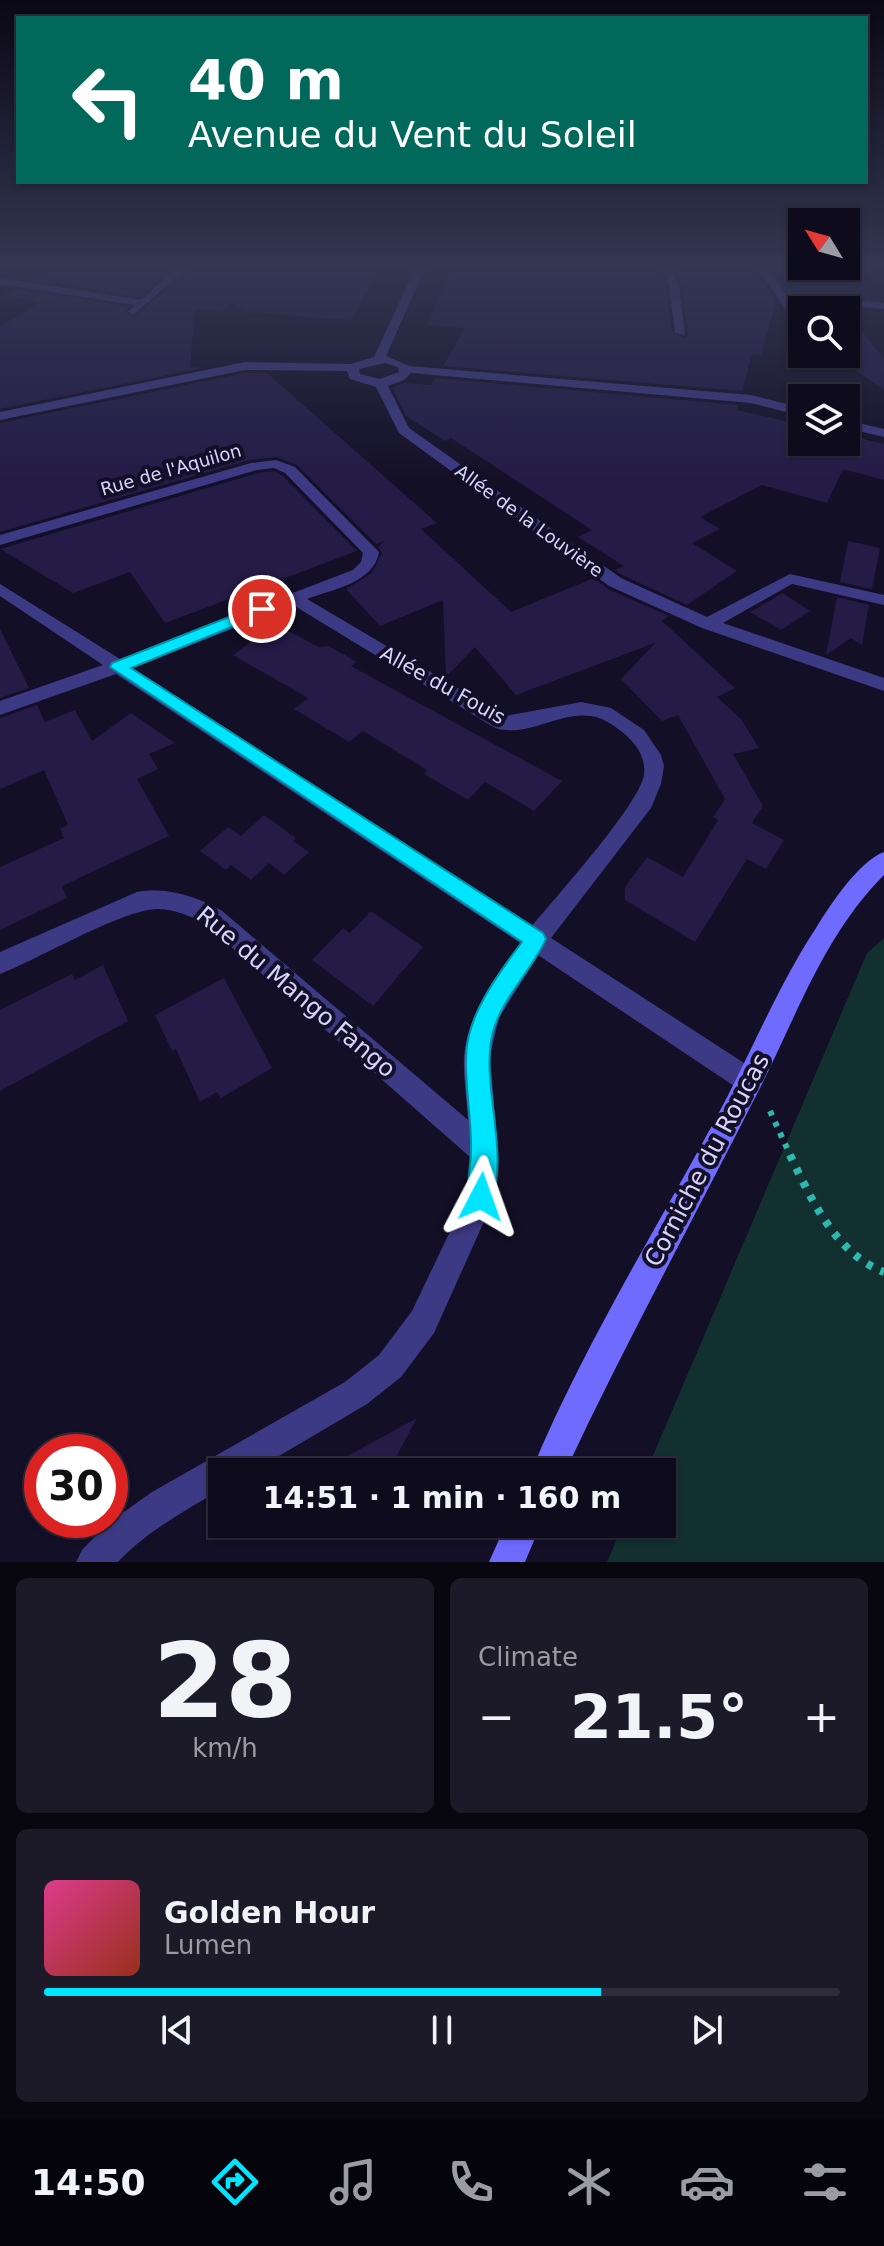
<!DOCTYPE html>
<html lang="en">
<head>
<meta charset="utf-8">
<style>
  body { margin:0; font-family:"DejaVu Sans",sans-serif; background:#1c1929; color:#f1f3f6; height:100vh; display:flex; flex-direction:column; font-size:30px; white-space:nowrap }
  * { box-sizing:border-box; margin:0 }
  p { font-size:26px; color:#9b9ba3 }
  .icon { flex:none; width:44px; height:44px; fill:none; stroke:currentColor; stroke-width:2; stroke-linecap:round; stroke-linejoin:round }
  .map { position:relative; height:1562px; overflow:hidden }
  .side { display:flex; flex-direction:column; gap:16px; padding:16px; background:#08060f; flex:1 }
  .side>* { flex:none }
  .guide { position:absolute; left:16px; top:16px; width:852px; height:168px; border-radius:0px; box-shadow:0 2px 6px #0004,0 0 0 2px #2e2b3b; background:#00695c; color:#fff; overflow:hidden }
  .needle { width:52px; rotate:307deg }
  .buttons { position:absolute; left:788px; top:208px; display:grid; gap:16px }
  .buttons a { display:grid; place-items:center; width:72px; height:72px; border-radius:0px; background:#0e0b1c; box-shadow:0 2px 6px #0004,0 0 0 2px #2e2b3b; font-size:40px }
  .speed { position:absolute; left:24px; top:1434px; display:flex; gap:16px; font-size:40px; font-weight:700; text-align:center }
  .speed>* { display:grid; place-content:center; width:104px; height:104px; border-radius:50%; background:#0e0b1c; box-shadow:0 2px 6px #0004,0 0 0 2px #2e2b3b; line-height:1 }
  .speed .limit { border:12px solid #d22; background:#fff; color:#111 }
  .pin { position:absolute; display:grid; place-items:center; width:68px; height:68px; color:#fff; margin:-34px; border:4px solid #fff; border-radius:50%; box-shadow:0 2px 8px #0007 }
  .me { position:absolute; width:88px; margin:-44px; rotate:4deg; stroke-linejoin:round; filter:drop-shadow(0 0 6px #0008) }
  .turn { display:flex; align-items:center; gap:28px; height:168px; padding:0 40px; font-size:36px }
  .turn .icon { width:104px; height:104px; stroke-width:2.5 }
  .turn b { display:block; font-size:56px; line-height:68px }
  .big { font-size:60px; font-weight:700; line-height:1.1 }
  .side .card { flex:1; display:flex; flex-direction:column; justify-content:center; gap:12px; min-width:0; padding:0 28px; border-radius:12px; background:#1c1929 }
  .side .dial { align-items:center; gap:0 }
  .dial b { font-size:104px; line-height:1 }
  .song { display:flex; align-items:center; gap:24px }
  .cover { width:96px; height:96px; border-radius:12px; background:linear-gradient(135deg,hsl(330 70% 55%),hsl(10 70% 35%)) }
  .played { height:8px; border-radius:4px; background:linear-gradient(90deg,#00e5ff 70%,#2e2b3b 70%) }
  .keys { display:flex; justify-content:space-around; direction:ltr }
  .heat { display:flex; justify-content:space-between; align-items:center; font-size:44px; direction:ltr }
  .side .tiles { flex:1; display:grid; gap:16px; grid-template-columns:1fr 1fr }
  .card:last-child { grid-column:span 2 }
  .trip { position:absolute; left:208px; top:1458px; width:468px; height:80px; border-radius:0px; background:#0e0b1c; box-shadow:0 2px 6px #0004,0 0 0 2px #2e2b3b; font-weight:700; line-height:80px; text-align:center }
  .dock { display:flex; height:128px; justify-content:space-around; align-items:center; background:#06040b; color:#9b9ba3 }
  .dock .icon { width:56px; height:56px }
  .dock .active { color:#00e5ff }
  .dock b { font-size:36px; color:#f1f3f6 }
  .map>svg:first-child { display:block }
</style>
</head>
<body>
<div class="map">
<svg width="884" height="1562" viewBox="0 0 884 1562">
  <rect width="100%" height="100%" fill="#130f26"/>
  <!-- green -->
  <path fill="#12302f" d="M884,938v624h-277l16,-38h39v-52h-16l221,-519z"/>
  <!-- building -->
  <g fill="#241b47">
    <path d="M62,264h115l-37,33 -108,-17z"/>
    <path d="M195,264h187l-31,56 -107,-8 -14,-9 -6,8 -29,-2 -5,58 12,1 -202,41v-82l39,-24 -35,-8 11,-6 114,18 -4,5 8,6z"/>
    <path d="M453,264h202l11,22 6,47 12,5 4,-3 -6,-50 -11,-21h81l24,37 -15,54 -9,-1 -10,37 -299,-25 22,-38 -37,-3z"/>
    <path d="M846,311l38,48v31l-38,-26z"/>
    <path d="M245,373h22l170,150 -16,6 90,83 83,-34 14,11 61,27 -7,5 73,67 -18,9 24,22 18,29 -26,6 30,52 -11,17 32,17 -18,29 -19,-10 -52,83 -70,-42v-13l22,-30 36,20 35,-57 -5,-3 12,-18 -47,-84 -16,6 -41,-42 34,-36 -139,52 -41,-48 -29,30 -3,-77 -63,26 -34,-37 26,-16 10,-20 -4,-6 7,-6 -9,3 -79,-79 -20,-8 -27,3 -250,72v-109z"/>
    <path d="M435,378l303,27 -1,5 65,15v17h44v-7l38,9v36l-41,-11 -16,34 -65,-18 -62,32 20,12 -28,14 45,28 -50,34 -65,-30 -7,-5 9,-4 -46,-29 14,-7 -141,-92 -6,3 -39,-25 -14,-28 12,-5 27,2z"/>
    <path d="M274,471l9,5 74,75 -192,72 -35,-51 -57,21 -73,-44 258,-76z"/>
    <path d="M848,541l32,7 -8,41 -32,-7z"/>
    <path d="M783,593l27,18 -29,19 -31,-18z"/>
    <path d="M837,597l32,8 -7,40 -11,-7 -25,17z"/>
    <path d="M275,624l44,23 10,-1 28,16 -6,4 211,115 -28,30 -49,-29 -17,18 -44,-26 3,-4 -64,-39 -14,11 -55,-33 14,-11 -75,-43z"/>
    <path d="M0,629l29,59 -29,10z"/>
    <path d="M37,705l8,17 30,-12 17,31 39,-28 44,30 -26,11 9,15 -21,10 32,57 -107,50 5,12 -67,32v-63l64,-29 -4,-9 8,-4 -24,-55 -44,19v-71z"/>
    <path d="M264,815l32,23 -3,3 16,11 -25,23 -15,-12 -18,17 -20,-15 -5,5 -26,-19 28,-24 13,9z"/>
    <path d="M371,911l52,36 -50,59 -61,-46 31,-32 7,5z"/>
    <path d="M103,965l25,56 -128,70v-81l72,-36 3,6z"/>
    <path d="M224,978l48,90 -51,30 -4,-6 -17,10 -24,-53 -4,2 -17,-36z"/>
    <path d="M417,1418l-29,54h-70z"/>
  </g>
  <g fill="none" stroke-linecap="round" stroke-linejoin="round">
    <!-- path-far1 -->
    <path stroke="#2fb8b0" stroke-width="6" stroke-dasharray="5 7" stroke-linecap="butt" d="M770,1111l21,46"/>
    <!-- path -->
    <path stroke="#2fb8b0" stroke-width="8" stroke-dasharray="6 9" stroke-linecap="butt" d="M790,1155c21,44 46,99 94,117"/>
    <!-- minor -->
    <g fill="#3d3a85" fill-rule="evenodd">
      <path d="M181,264h11l-59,51 -5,-3 7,-7 -135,-21v-6l141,22z"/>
      <path d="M417,264h10l-41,92 23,10 342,29 51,13v8l-51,-13 -340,-30 -7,7 -16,6 21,42 212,150 86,39 83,-43 94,21v10l-92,-21 -69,39 161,55v13l-182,-63 -93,-42 -210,-153 -23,-46 -26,-8 -3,-8 -102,-1 -245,50v-8l245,-50 106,2 23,-7zM385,363l13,4 1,5 -19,7 -20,-5 -1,-5z"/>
      <path d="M658,264h10l11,21 6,50 -10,-2 -6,-48z"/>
      <path d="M755,264h10l20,29 99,10v6l-95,-9 13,18v11l-4,-1z"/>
      <path d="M813,354h12l7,10 -10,3z"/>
      <path d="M846,420l38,9v8l-38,-9z"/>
      <path d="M276,460l19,7 84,85c-5,31 -46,37 -72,47l198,117 76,-14 30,6 33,22 17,25 3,11 -3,18 -10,24 -100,130 207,134 4,9 -4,9 -9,4 -9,-4 -202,-135 -39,63 -9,38 8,95 -3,46 -61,136 -33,44 -34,27 -115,68h-30v17c-36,21 -75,42 -104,73h-42l6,-12 25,-26 45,-32 193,-110 34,-27 33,-44 55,-115 3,-39 -265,-233c-15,-8 -30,-15 -48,-15 -36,1 -118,50 -157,65v-22l137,-60c31,-5 57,4 84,18l247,210c-1,-20 -5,-43 -4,-64 4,-43 31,-79 56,-113l-404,-269 -116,41v-14l103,-36 -103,-69v-12l120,75 233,-89 8,-8 2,-9 -78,-80 -11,-5 -17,2 -257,75v-10l251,-72zM293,605l202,123c33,10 64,-17 96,-12 14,2 27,12 37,21 10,10 18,22 16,38 -5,30 -88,122 -112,151l-399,-258z"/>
    </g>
    <!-- secondary -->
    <g fill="#6f6bff" fill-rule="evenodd">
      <path d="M884,852v23c-61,61 -88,143 -127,219 -64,126 -132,250 -192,378h-34c50,-121 121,-236 183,-350 35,-64 62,-133 102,-194 14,-23 43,-67 68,-76z"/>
      <path d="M506,1524h35l-16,38h-36z"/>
    </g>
  </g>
  <!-- sky -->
  <linearGradient id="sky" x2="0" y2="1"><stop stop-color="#0a0815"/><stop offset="0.55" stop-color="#333752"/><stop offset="1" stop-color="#333752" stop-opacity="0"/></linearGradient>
  <rect width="884" height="483" fill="url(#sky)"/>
  <!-- route -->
  <path fill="#00e5ff" stroke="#0095a6" stroke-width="2" d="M262,604l8,5 -2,3 -137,56 412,265 3,6c-16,35 -49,63 -55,102 -8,51 19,116 -1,165l-9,3 -9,-3c-8,-17 -1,-37 -1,-55 1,-31 -6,-62 -5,-93 0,-42 32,-84 56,-116l-412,-275 2,-4z"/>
  <g text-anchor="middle" stroke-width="8" stroke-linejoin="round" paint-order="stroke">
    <!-- far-street labels -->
    <g font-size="18" fill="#d9d4ff" stroke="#130f26">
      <text transform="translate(171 470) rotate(-16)" y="6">Rue de l'Aquilon</text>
      <text transform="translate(529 521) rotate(36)" y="6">Allée de la Louvière</text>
    </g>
    <!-- street labels -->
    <g font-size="20" fill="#d9d4ff" stroke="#130f26">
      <text transform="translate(443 685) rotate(29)" y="7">Allée du Fouis</text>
    </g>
    <!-- near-street labels -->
    <g font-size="24" fill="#d9d4ff" stroke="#130f26">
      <text transform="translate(296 992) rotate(40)" y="8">Rue du Mango Fango</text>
      <text transform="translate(707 1160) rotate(-62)" y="8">Corniche du Roucas</text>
    </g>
  </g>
</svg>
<div class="buttons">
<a><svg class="needle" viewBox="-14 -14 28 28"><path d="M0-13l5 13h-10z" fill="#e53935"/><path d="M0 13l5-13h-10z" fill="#9b9ba3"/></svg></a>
<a><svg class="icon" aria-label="search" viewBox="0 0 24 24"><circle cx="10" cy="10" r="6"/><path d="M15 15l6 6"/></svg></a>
<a><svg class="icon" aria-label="layers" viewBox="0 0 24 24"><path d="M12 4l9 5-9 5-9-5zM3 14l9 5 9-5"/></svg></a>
</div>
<div class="speed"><div class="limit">30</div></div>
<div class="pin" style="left:262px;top:609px;background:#d93025"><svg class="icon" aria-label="arrive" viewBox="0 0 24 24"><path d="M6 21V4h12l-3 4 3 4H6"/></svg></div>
<svg class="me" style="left:481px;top:1197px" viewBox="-20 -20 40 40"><path d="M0-17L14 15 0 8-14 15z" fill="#00e5ff" stroke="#fff" stroke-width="4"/></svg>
<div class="trip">14:51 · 1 min · 160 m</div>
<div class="guide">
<div class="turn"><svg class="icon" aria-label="left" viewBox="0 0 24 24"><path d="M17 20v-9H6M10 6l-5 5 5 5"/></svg><div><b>40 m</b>Avenue du Vent du Soleil</div></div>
</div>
</div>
<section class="side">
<div class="tiles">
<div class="card dial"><b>28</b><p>km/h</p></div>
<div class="card"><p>Climate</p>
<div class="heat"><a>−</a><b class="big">21.5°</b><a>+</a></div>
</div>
<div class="card">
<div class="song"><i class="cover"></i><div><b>Golden Hour</b><p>Lumen</p></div></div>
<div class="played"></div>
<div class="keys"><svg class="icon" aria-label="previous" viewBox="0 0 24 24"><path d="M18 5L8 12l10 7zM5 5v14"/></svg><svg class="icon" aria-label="pause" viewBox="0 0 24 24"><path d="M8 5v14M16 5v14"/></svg><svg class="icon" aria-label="next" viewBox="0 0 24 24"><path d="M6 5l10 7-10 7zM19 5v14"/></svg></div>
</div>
</div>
</section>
<nav class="dock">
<b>14:50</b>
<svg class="icon active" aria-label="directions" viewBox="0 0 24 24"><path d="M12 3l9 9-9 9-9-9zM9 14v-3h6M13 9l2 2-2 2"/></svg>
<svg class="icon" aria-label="music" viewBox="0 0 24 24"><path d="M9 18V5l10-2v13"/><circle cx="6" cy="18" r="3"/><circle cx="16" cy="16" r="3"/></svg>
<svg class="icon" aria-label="phone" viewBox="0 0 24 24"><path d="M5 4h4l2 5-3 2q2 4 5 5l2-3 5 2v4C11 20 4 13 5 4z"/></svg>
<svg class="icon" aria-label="climate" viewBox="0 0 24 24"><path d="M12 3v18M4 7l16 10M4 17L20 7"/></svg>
<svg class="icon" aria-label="car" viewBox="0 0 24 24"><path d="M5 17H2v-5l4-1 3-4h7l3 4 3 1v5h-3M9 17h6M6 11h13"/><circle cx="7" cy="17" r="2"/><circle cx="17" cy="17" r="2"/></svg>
<svg class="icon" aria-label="filters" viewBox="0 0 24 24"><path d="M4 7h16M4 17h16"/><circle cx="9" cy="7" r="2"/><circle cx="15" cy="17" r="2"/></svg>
</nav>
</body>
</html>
